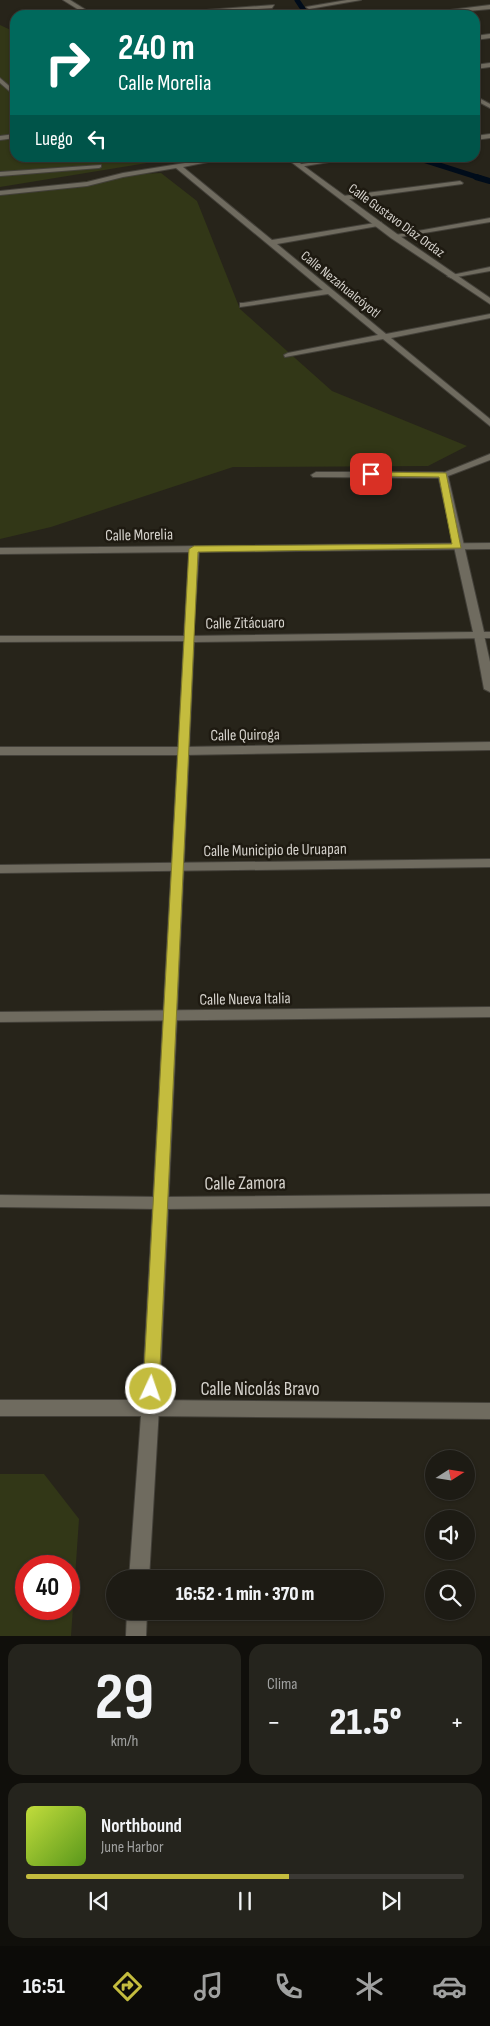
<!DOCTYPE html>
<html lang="es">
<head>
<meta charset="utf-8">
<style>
  body { margin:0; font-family:"Sofia Sans Condensed",sans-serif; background:#25241d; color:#f1f3f6; height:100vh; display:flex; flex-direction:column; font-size:19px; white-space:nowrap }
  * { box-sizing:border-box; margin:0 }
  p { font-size:16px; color:#a0a1a0 }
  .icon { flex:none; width:28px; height:28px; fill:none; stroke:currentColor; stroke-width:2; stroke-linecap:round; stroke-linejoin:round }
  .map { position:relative; height:1636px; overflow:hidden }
  .details { display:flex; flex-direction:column; gap:8px; padding:8px; background:#100f0b; flex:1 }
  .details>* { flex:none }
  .top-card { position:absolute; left:10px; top:10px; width:470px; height:152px; border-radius:15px; box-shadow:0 1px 4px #0004,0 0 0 1px #3b3934; background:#00695c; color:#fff; overflow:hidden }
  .needle { width:32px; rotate:78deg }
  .buttons { position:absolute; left:425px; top:1450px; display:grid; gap:10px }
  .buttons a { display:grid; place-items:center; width:50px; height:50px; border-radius:50%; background:#1d1b14; box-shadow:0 1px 4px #0004,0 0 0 1px #3b3934; font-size:25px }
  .speed { position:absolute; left:15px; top:1555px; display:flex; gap:10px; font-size:25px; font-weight:700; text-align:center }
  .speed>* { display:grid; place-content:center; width:65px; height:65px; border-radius:50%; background:#1d1b14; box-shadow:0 1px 4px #0004,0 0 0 1px #3b3934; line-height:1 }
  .speed .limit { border:8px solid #d22; background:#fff; color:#111 }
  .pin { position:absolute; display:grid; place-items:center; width:42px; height:42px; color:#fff; margin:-21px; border-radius:10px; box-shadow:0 2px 8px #0006 }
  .me { position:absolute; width:55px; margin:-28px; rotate:3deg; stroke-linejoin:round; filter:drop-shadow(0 0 4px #0008) }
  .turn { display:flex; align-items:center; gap:18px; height:105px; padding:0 25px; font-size:22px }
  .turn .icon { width:65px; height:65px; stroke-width:2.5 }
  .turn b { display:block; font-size:35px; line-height:42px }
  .then { display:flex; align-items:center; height:48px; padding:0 25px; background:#0003; gap:10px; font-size:19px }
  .big { font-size:38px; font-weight:800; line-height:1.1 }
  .details .card { flex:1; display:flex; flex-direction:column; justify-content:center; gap:8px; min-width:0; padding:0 18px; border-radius:15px; background:#25241d }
  .details .dial { align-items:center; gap:0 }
  .dial b { font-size:65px; line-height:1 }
  .song { display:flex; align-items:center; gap:15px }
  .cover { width:60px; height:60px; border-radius:8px; background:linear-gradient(135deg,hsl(70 70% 55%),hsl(90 70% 35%)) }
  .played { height:5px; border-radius:2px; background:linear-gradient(90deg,#c4bc3e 60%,#3b3934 60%) }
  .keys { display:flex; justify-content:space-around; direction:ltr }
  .heat { display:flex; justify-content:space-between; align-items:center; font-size:28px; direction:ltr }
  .details .tiles { flex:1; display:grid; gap:8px; grid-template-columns:1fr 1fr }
  .card:last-child { grid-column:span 2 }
  .trip { position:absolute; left:106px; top:1570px; width:278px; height:50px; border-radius:25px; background:#1d1b14; box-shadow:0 1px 4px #0004,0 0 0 1px #3b3934; font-weight:800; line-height:50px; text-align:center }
  .menu { display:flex; height:80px; justify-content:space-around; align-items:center; background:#0c0b08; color:#a0a1a0 }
  .menu .icon { width:35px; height:35px }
  .menu .current { color:#c4bc3e }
  .menu b { font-size:22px; color:#f1f3f6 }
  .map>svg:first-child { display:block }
</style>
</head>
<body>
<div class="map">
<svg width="490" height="1636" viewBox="0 0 490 1636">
  <rect width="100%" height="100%" fill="#27241a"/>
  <!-- green -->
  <g fill="#323717" fill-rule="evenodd">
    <path d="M0,25l15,7v126h128l4,5 -147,24z"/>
    <path d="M161,173l36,28 43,108 92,82 135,55 -39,20 -195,1 -182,60 -51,12v-344l123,-20z"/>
    <path d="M0,1474h44l35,45 -8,117h-71zM26,1566h43v43h-43z"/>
  </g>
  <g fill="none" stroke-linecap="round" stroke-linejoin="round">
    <!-- stream-far1 -->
    <g stroke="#000c1a" stroke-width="5">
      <path d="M297,0l10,15"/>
      <path d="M417,158l63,20"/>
    </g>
    <!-- stream -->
    <path stroke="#000c1a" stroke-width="6" d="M476,177l14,4"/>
    <!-- minor casing -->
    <g stroke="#434039" stroke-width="2">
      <g id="minor">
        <path d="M347,0h14l-52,9 -3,-2z"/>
        <path d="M274,5l-2,3 -109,7 3,-2z"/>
        <path d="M490,5v4l-67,6 3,-2z"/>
        <path d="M490,34v4l-15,2v-4z"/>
        <path d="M490,63v4l-15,2v-4z"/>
        <path d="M0,78l15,13v5l-15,-13z"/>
        <path d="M475,96l15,8v4l-15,-8z"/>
        <path d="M15,134v4l-15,2v-4z"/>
        <path d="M490,134v4l-15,2v-4z"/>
        <path d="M216,158h12l-45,9 89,73 109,-18 1,2 -4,2 -101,18 109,90 104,-20v4l-99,20 99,81v7l-107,-87 -98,18 -1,-2 4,-2 90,-18 -50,-41 -88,13v-4h3l80,-13 -147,-122 -53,9 -36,9 -87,9v-4l87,-9 36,-9z"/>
        <path d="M339,158h14l-54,9 -3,-2z"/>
        <path d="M101,165v2l-2,1 -99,8v-4z"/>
        <path d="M460,181l3,2 -1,1 -119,16 -3,-2 3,-2z"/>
        <path d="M490,218v4l-96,16 -4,-2z"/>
        <path d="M490,267v4l-39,7 -4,-2z"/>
        <path d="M316,472h127l5,3 -5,3 -130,-1 -2,-2z"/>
        <path d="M490,543v6l-291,3 -6,89 -193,1v-6h184l5,-84 -189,2v-6z"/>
        <path d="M479,632l5,3 6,27v30l-6,-3 -10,-54z"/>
        <path d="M490,742v8l-307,5h-183v-8h183z"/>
        <path d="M490,859v8l-490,6v-8z"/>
        <path d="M490,1007v10l-490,5v-10z"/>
        <path d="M490,1194v12l-329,3 -161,-2v-12l161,2z"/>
        <path d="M150,1400l340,3v16l-340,-3 -6,-2 -3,-6 3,-6z"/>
      </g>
    </g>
    <!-- tertiary casing -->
    <g stroke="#434039" stroke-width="2">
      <g id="tertiary">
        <path d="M63,0h7l24,15h-7z"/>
        <path d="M286,158h7l104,76 93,64v6l-99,-66z"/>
        <path d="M490,454v6l-42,16 36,156h6v6l-296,4 -35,766 -10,171h-20l12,-163h-141v-16h142l42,-761 5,-3 284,-4 -35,-157z"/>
        <path d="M127,1611h20l-1,25h-20z"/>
      </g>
    </g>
    <!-- minor -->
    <use href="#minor" fill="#6f6b5f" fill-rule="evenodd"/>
    <!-- tertiary -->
    <use href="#tertiary" fill="#6f6b5f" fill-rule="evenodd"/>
  </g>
  <!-- route -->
  <path fill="#c4bc3e" stroke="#7f7a28" d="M371,472l75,1 15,75 -263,4 -39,837 -2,5 -6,3 -5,-3 -3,-5 46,-840 5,-3 258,-2 -13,-67 -71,-1 -2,-2z"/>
  <g text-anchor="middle" stroke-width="5" stroke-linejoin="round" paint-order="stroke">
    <!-- far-street labels -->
    <g font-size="14" fill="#d5d2cc" stroke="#1e1a11">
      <text transform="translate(397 220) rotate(36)" y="5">Calle Gustavo Díaz Ordaz</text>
      <text transform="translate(341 284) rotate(39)" y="5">Calle Nezahualcóyotl</text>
    </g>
    <!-- street labels -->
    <g font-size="16" fill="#d5d2cc" stroke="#1e1a11">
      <text transform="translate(139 534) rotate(-1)" y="6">Calle Morelia</text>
      <text transform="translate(245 622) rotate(-1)" y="6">Calle Zitácuaro</text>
      <text transform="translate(245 734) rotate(-1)" y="6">Calle Quiroga</text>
      <text transform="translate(275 849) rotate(-1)" y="6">Calle Municipio de Uruapan</text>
      <text transform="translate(245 998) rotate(-1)" y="6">Calle Nueva Italia</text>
    </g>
    <!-- near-street labels -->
    <g font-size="19" fill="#d5d2cc" stroke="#1e1a11">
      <text transform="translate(245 1182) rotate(-1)" y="7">Calle Zamora</text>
      <text x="260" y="1395">Calle Nicolás Bravo</text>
    </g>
  </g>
</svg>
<div class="buttons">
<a><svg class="needle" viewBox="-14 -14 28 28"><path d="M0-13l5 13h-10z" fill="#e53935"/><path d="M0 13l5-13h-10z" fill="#a0a1a0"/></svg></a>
<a><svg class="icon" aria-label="sound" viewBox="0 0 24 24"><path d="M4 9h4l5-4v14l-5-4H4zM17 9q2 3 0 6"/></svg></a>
<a><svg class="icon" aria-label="search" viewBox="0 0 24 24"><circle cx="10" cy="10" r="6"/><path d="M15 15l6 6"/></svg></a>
</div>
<div class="speed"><div class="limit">40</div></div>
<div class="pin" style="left:371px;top:474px;background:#d93025"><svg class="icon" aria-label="arrive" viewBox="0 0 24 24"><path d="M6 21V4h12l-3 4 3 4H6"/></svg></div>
<svg class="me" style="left:151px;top:1389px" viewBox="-20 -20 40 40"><circle r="17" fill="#c4bc3e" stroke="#fff" stroke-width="3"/><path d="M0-11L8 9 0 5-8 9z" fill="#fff"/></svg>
<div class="trip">16:52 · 1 min · 370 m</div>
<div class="top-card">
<div class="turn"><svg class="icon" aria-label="right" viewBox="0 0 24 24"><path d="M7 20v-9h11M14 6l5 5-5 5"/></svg><div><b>240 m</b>Calle Morelia</div></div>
<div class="then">Luego<svg class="icon" aria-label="left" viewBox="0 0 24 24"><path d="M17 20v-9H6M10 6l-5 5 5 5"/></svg></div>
</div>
</div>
<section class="details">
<div class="tiles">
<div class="card dial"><b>29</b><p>km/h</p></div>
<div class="card"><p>Clima</p>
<div class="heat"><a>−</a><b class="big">21.5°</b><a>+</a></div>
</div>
<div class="card">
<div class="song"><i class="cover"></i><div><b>Northbound</b><p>June Harbor</p></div></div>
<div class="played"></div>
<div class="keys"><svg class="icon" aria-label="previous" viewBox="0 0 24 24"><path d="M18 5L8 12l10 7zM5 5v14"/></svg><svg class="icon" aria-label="pause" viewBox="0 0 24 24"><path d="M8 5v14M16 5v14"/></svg><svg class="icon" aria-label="next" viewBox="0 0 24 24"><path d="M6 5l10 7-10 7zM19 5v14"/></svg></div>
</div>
</div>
</section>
<nav class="menu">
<b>16:51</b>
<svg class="icon current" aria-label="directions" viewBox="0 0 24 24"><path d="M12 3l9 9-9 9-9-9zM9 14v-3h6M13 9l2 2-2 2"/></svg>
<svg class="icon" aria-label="music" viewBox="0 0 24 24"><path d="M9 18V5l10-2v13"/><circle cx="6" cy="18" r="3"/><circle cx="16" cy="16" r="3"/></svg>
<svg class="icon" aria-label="phone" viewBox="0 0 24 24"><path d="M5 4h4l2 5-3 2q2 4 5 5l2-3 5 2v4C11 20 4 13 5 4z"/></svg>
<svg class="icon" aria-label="climate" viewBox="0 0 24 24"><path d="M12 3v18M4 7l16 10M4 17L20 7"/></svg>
<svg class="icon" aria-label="car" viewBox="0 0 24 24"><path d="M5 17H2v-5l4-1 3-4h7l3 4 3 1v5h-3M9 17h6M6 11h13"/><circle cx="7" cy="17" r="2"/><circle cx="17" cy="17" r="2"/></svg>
</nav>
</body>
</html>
